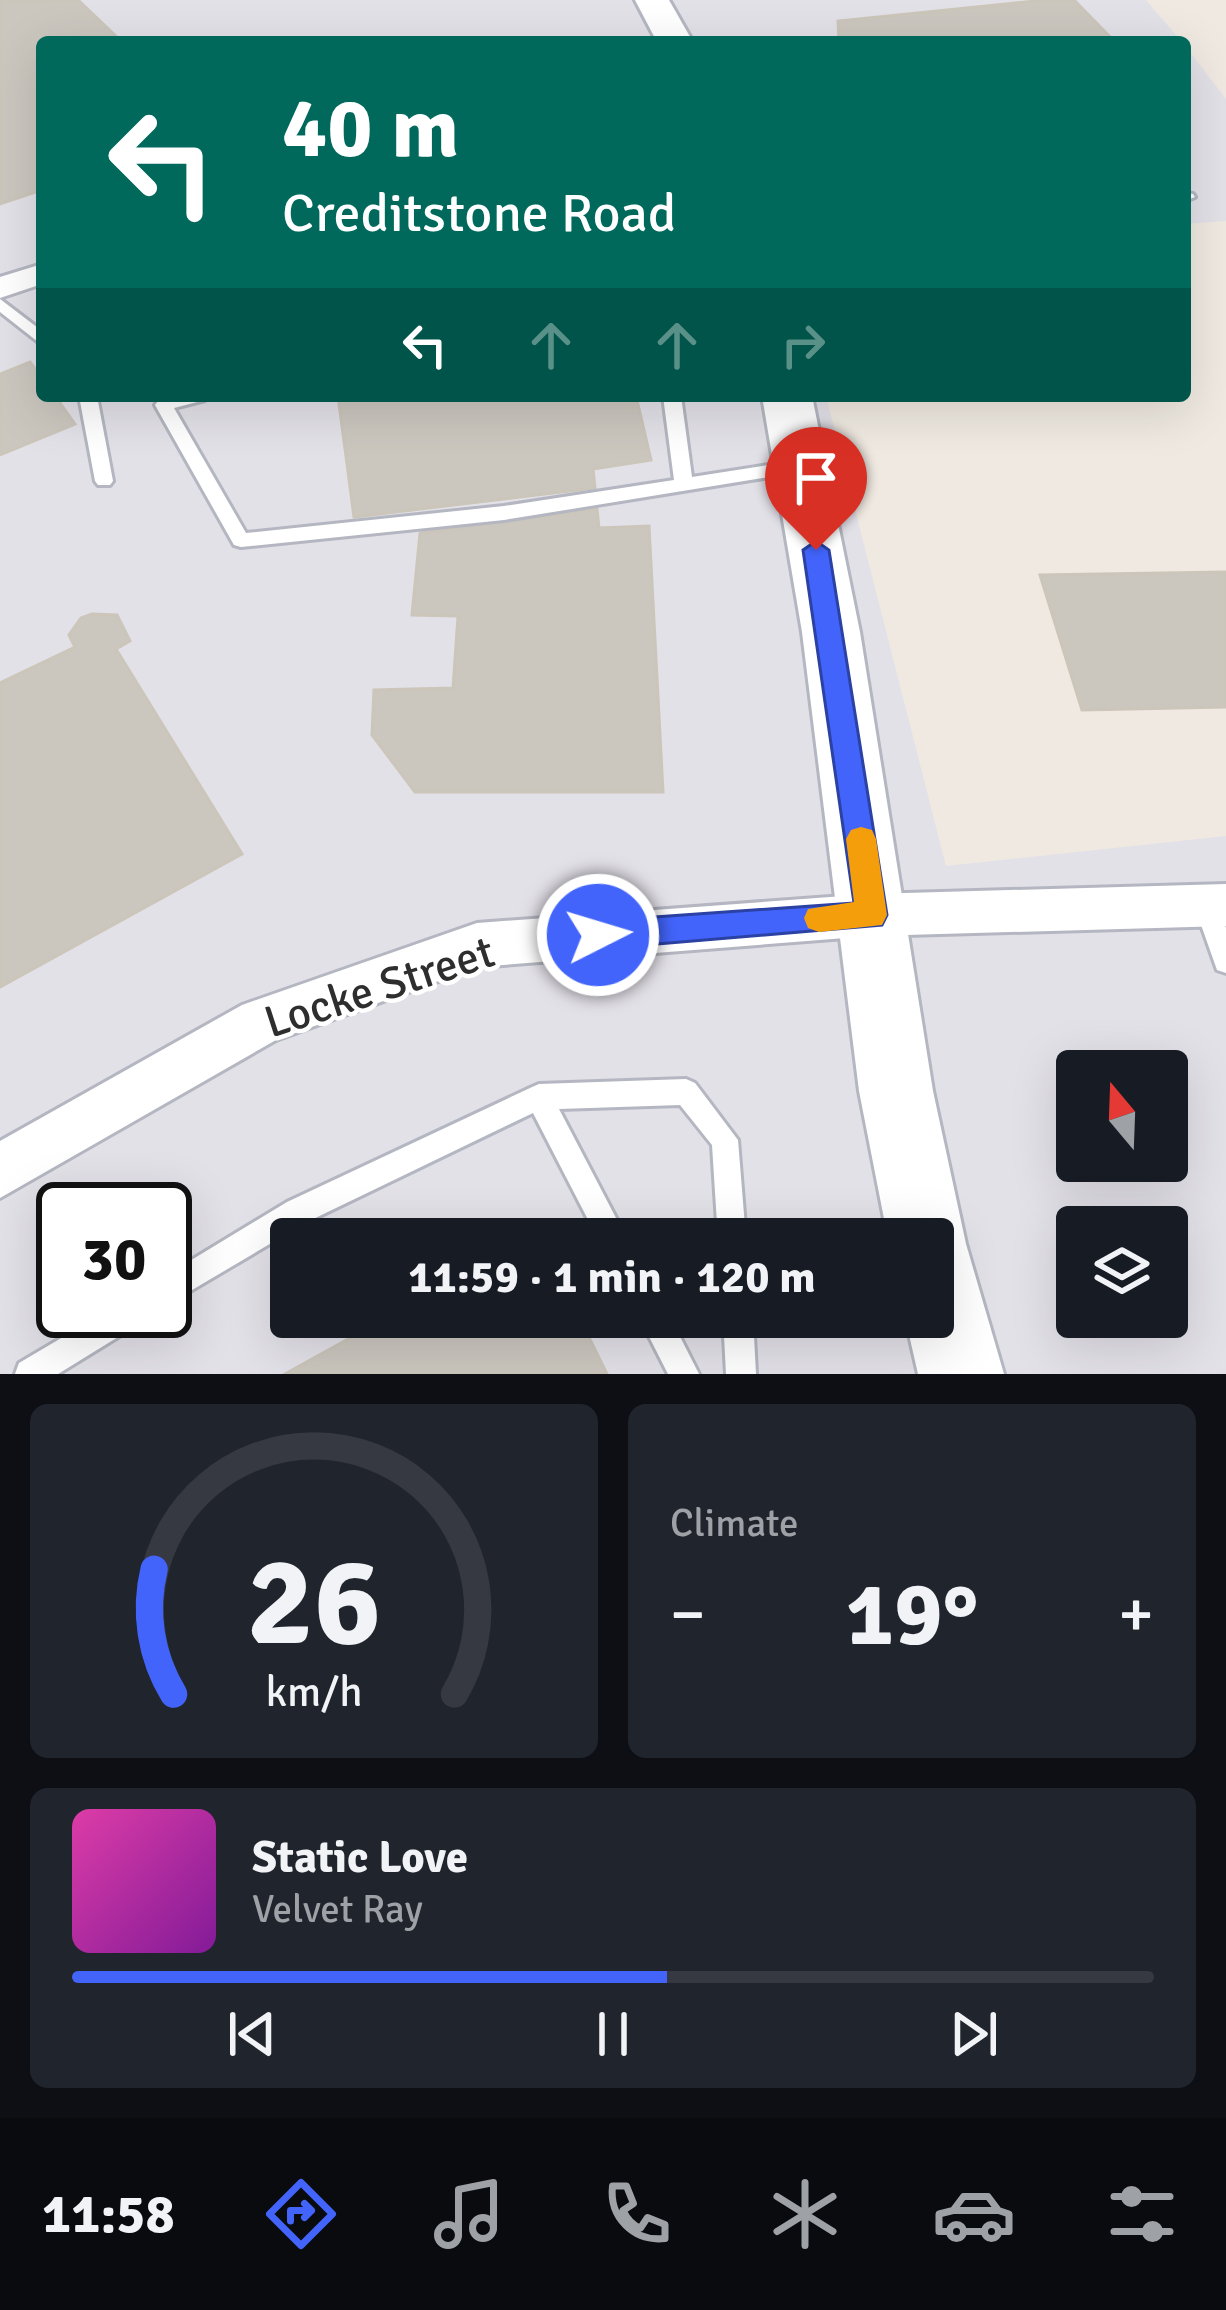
<!DOCTYPE html>
<html lang="en">
<head>
<meta charset="utf-8">
<style>
  body { margin:0; font-family:Signika,sans-serif; background:#20242c; color:#f1f3f6; height:100vh; display:flex; flex-direction:column; font-size:45px; white-space:nowrap }
  * { box-sizing:border-box; margin:0 }
  p { font-size:39px; color:#9ea1a6 }
  .icon { flex:none; width:66px; height:66px; fill:none; stroke:currentColor; stroke-width:2; stroke-linecap:round; stroke-linejoin:round }
  .map { position:relative; height:1374px; overflow:hidden }
  .panel { display:flex; flex-direction:column; gap:30px; padding:30px; background:#0d0f14; flex:1 }
  .panel>* { flex:none }
  .top-card { position:absolute; left:36px; top:36px; width:1155px; height:366px; border-radius:12px; box-shadow:0 12px 48px #0002; background:#00695c; color:#fff; overflow:hidden }
  .needle { width:78px; rotate:341deg }
  .controls { position:absolute; left:1056px; top:1050px; display:grid; gap:24px }
  .controls a { display:grid; place-items:center; width:132px; height:132px; border-radius:12px; background:#171b24; box-shadow:0 12px 48px #0002; font-size:60px }
  .speed { position:absolute; left:36px; top:1182px; display:flex; gap:24px; font-size:60px; font-weight:700; text-align:center }
  .speed>* { display:grid; place-content:center; width:156px; height:156px; border-radius:50%; background:#171b24; box-shadow:0 12px 48px #0002; line-height:1 }
  .speed .limit { border:6px solid #111; border-radius:18px; background:#fff; color:#111 }
  .pin { position:absolute; display:grid; place-items:center; width:102px; height:102px; color:#fff; margin:-123px -51px; border-radius:50% 50% 50% 0; rotate:-45deg; box-shadow:0 0 12px #0007 }
  .pin .icon { rotate:45deg }
  .me { position:absolute; width:132px; margin:-66px; rotate:85deg; stroke-linejoin:round; filter:drop-shadow(0 0 9px #0008) }
  .turn { display:flex; align-items:center; gap:42px; height:252px; padding:0 48px; font-size:54px }
  .turn .icon { width:156px; height:156px; stroke-width:2.5 }
  .turn b { display:block; font-size:84px; line-height:102px }
  .lanes { display:flex; align-items:center; height:114px; padding:0 48px; background:#0003; justify-content:center; gap:60px; direction:ltr }
  .lanes .off { opacity:.35 }
  .big { font-size:90px; font-weight:800; line-height:1.1 }
  .panel .card { flex:1; display:flex; flex-direction:column; justify-content:center; gap:18px; min-width:0; padding:0 42px; border-radius:18px; background:#20242c }
  .panel .dial { align-items:center; gap:0 }
  .dial svg { height:312px; overflow:visible; fill:none; stroke:#363941; stroke-width:7; stroke-linecap:round; text-anchor:middle }
  .dial text { fill:#f1f3f6; stroke:none }
  .song { display:flex; align-items:center; gap:36px }
  .cover { width:144px; height:144px; border-radius:18px; background:linear-gradient(135deg,hsl(320 70% 55%),hsl(290 70% 35%)) }
  .played { height:12px; border-radius:6px; background:linear-gradient(90deg,#4264fb 55%,#363941 55%) }
  .keys { display:flex; justify-content:space-around; direction:ltr }
  .heat { display:flex; justify-content:space-between; align-items:center; font-size:66px; direction:ltr }
  .panel .tiles { flex:1; display:grid; gap:30px; grid-template-columns:1fr 1fr }
  .card:last-child { grid-column:span 2 }
  .trip { position:absolute; left:270px; top:1218px; width:684px; height:120px; border-radius:12px; background:#171b24; box-shadow:0 12px 48px #0002; font-weight:800; line-height:120px; text-align:center }
  .tabs { display:flex; height:192px; justify-content:space-around; align-items:center; background:#090b0e; color:#9ea1a6 }
  .tabs .icon { width:84px; height:84px }
  .tabs .selected { color:#4264fb }
  .tabs b { font-size:54px; color:#f1f3f6 }
  .map>svg:first-child { display:block }
</style>
</head>
<body>
<div class="map">
<svg width="1226" height="1374" viewBox="0 0 1226 1374">
  <rect width="100%" height="100%" fill="#efe9e1"/>
  <!-- industrial -->
  <g fill="#e3e1e8" fill-rule="evenodd">
    <path d="M0,0h1146l36,42h-1140v354h784l120,470 280,-30v538h-1226zM1077,1071h90v90h-90zM63,1209h102v102h-102zM1077,1227h90v90h-90zM291,1239h642v78h-642z"/>
    <path d="M1185,46l41,53v122l-41,3z"/>
  </g>
  <!-- building -->
  <g fill="#cbc7bf" stroke="#cbc5ba" stroke-width="3">
    <path d="M0,0h78l44,42h-80v148l-42,14z"/>
    <path d="M1045,0h29l41,42h-276l-1,-21z"/>
    <path d="M30,362l12,16v18h13l20,28 -75,31v-81z"/>
    <path d="M338,396h298l15,64 -58,9 2,19 -241,29z"/>
    <path d="M597,509l2,19 50,-2 14,266h-248l-43,-57 2,-45 79,-2 5,-72 -46,-1 8,-82z"/>
    <path d="M1226,572v135l-144,3 -42,-135z"/>
    <path d="M92,614l25,1 13,26 -14,8 126,205 -242,133v-304l75,-36 -6,-12 12,-17z"/>
    <path d="M388,1317h191l28,57h-322z"/>
  </g>
  <g fill="none" stroke-linecap="round" stroke-linejoin="round">
    <!-- lane casing -->
    <g stroke="#b4b7c1" stroke-width="6">
      <g id="lane">
        <path d="M1185,193l8,1 2,3 -10,4z"/>
        <path d="M0,299l42,32v14l-42,-33z"/>
        <path d="M79,396h18l16,85 -3,4h-12l-3,-4z"/>
        <path d="M177,396h31l-3,4 -31,8 72,125 258,-27 170,-26 -11,-84h18l11,81 108,-17 9,6 -9,6 -296,48 -263,27 -7,-2 -79,-140 3,-4z"/>
        <path d="M1206,895l8,3 12,30v45l-9,-3 -23,-65 4,-7z"/>
        <path d="M686,1079l9,4 43,57 8,99h-28l-6,-94 -32,-40 -121,4 68,130h-29l-65,-126 -226,109 -142,84v-30l122,-74 243,-114 9,-4z"/>
        <path d="M107,1311h41l-4,10 -86,53h-43l4,-11z"/>
        <path d="M639,1317h31l29,57h-31z"/>
        <path d="M723,1317h30l3,57h-30z"/>
      </g>
    </g>
    <!-- street casing -->
    <g stroke="#b4b7c1" stroke-width="6">
      <g id="street">
        <path d="M42,264v20l-42,14v-21z"/>
        <path d="M1226,884v42l-355,10 -394,31 -201,73 -276,158v-57l242,-136 235,-82 394,-29z"/>
      </g>
    </g>
    <!-- secondary casing -->
    <g stroke="#b4b7c1" stroke-width="6">
      <g id="secondary">
        <path d="M635,0h34l24,42h-36z"/>
        <path d="M762,396h50l48,236 73,459 33,153 38,130h-86l-13,-57h28v-78h-45l-29,-148 -57,-459z"/>
      </g>
    </g>
    <!-- lane -->
    <use href="#lane" fill="#fff" fill-rule="evenodd"/>
    <!-- street -->
    <use href="#street" fill="#fff" fill-rule="evenodd"/>
    <!-- secondary -->
    <use href="#secondary" fill="#fff" fill-rule="evenodd"/>
  </g>
  <!-- route -->
  <path fill="#4264fb" stroke="#2b41a3" stroke-width="3" d="M816,541l13,9 58,365 -5,10 -284,24 -11,-4 -5,-10 5,-10 11,-4 256,-18 -51,-353z"/>
  <!-- slow -->
  <path fill="#f59e0b" d="M861,827l11,3 4,9 11,76 -5,10 -63,7 -11,-4 -4,-10 4,-9 46,-7 -8,-63 5,-9z"/>
  <g text-anchor="middle" stroke-width="9" stroke-linejoin="round" paint-order="stroke">
    <!-- street labels -->
    <g font-size="45" fill="#2e2e2e" stroke="#fff">
      <text transform="translate(379 986) rotate(-18)" y="16">Locke Street</text>
    </g>
  </g>
</svg>
<div class="controls">
<a><svg class="needle" viewBox="-14 -14 28 28"><path d="M0-13l5 13h-10z" fill="#e53935"/><path d="M0 13l5-13h-10z" fill="#9ea1a6"/></svg></a>
<a><svg class="icon" aria-label="layers" viewBox="0 0 24 24"><path d="M12 4l9 5-9 5-9-5zM3 14l9 5 9-5"/></svg></a>
</div>
<div class="speed"><div class="limit">30</div></div>
<div class="pin" style="left:816px;top:550px;background:#d93025"><svg class="icon" aria-label="arrive" viewBox="0 0 24 24"><path d="M6 21V4h12l-3 4 3 4H6"/></svg></div>
<svg class="me" style="left:598px;top:935px" viewBox="-20 -20 40 40"><circle r="17" fill="#4264fb" stroke="#fff" stroke-width="3"/><path d="M0-11L8 9 0 5-8 9z" fill="#fff"/></svg>
<div class="trip">11:59 · 1 min · 120 m</div>
<div class="top-card">
<div class="turn"><svg class="icon" aria-label="left" viewBox="0 0 24 24"><path d="M17 20v-9H6M10 6l-5 5 5 5"/></svg><div><b>40 m</b>Creditstone Road</div></div>
<div class="lanes"><svg class="icon" aria-label="left" viewBox="0 0 24 24"><path d="M17 20v-9H6M10 6l-5 5 5 5"/></svg><svg class="icon off" aria-label="ahead" viewBox="0 0 24 24"><path d="M12 20V5M6 11l6-6 6 6"/></svg><svg class="icon off" aria-label="ahead" viewBox="0 0 24 24"><path d="M12 20V5M6 11l6-6 6 6"/></svg><svg class="icon off" aria-label="right" viewBox="0 0 24 24"><path d="M7 20v-9h11M14 6l5 5-5 5"/></svg></div>
</div>
</div>
<section class="panel">
<div class="tiles">
<div class="card dial"><svg viewBox="0 0 100 80">
<path d="M14 69A42 42 0 1 1 86 69"/>
<path d="M14 69A42 42 0 0 1 9 37" stroke="#4264fb"/>
<text x="50" y="56" font-size="32" font-weight="700">26</text>
<text x="50" y="72" font-size="11">km/h</text>
</svg></div>
<div class="card"><p>Climate</p>
<div class="heat"><a>−</a><b class="big">19°</b><a>+</a></div>
</div>
<div class="card">
<div class="song"><i class="cover"></i><div><b>Static Love</b><p>Velvet Ray</p></div></div>
<div class="played"></div>
<div class="keys"><svg class="icon" aria-label="previous" viewBox="0 0 24 24"><path d="M18 5L8 12l10 7zM5 5v14"/></svg><svg class="icon" aria-label="pause" viewBox="0 0 24 24"><path d="M8 5v14M16 5v14"/></svg><svg class="icon" aria-label="next" viewBox="0 0 24 24"><path d="M6 5l10 7-10 7zM19 5v14"/></svg></div>
</div>
</div>
</section>
<nav class="tabs">
<b>11:58</b>
<svg class="icon selected" aria-label="directions" viewBox="0 0 24 24"><path d="M12 3l9 9-9 9-9-9zM9 14v-3h6M13 9l2 2-2 2"/></svg>
<svg class="icon" aria-label="music" viewBox="0 0 24 24"><path d="M9 18V5l10-2v13"/><circle cx="6" cy="18" r="3"/><circle cx="16" cy="16" r="3"/></svg>
<svg class="icon" aria-label="phone" viewBox="0 0 24 24"><path d="M5 4h4l2 5-3 2q2 4 5 5l2-3 5 2v4C11 20 4 13 5 4z"/></svg>
<svg class="icon" aria-label="climate" viewBox="0 0 24 24"><path d="M12 3v18M4 7l16 10M4 17L20 7"/></svg>
<svg class="icon" aria-label="car" viewBox="0 0 24 24"><path d="M5 17H2v-5l4-1 3-4h7l3 4 3 1v5h-3M9 17h6M6 11h13"/><circle cx="7" cy="17" r="2"/><circle cx="17" cy="17" r="2"/></svg>
<svg class="icon" aria-label="filters" viewBox="0 0 24 24"><path d="M4 7h16M4 17h16"/><circle cx="9" cy="7" r="2"/><circle cx="15" cy="17" r="2"/></svg>
</nav>
</body>
</html>
